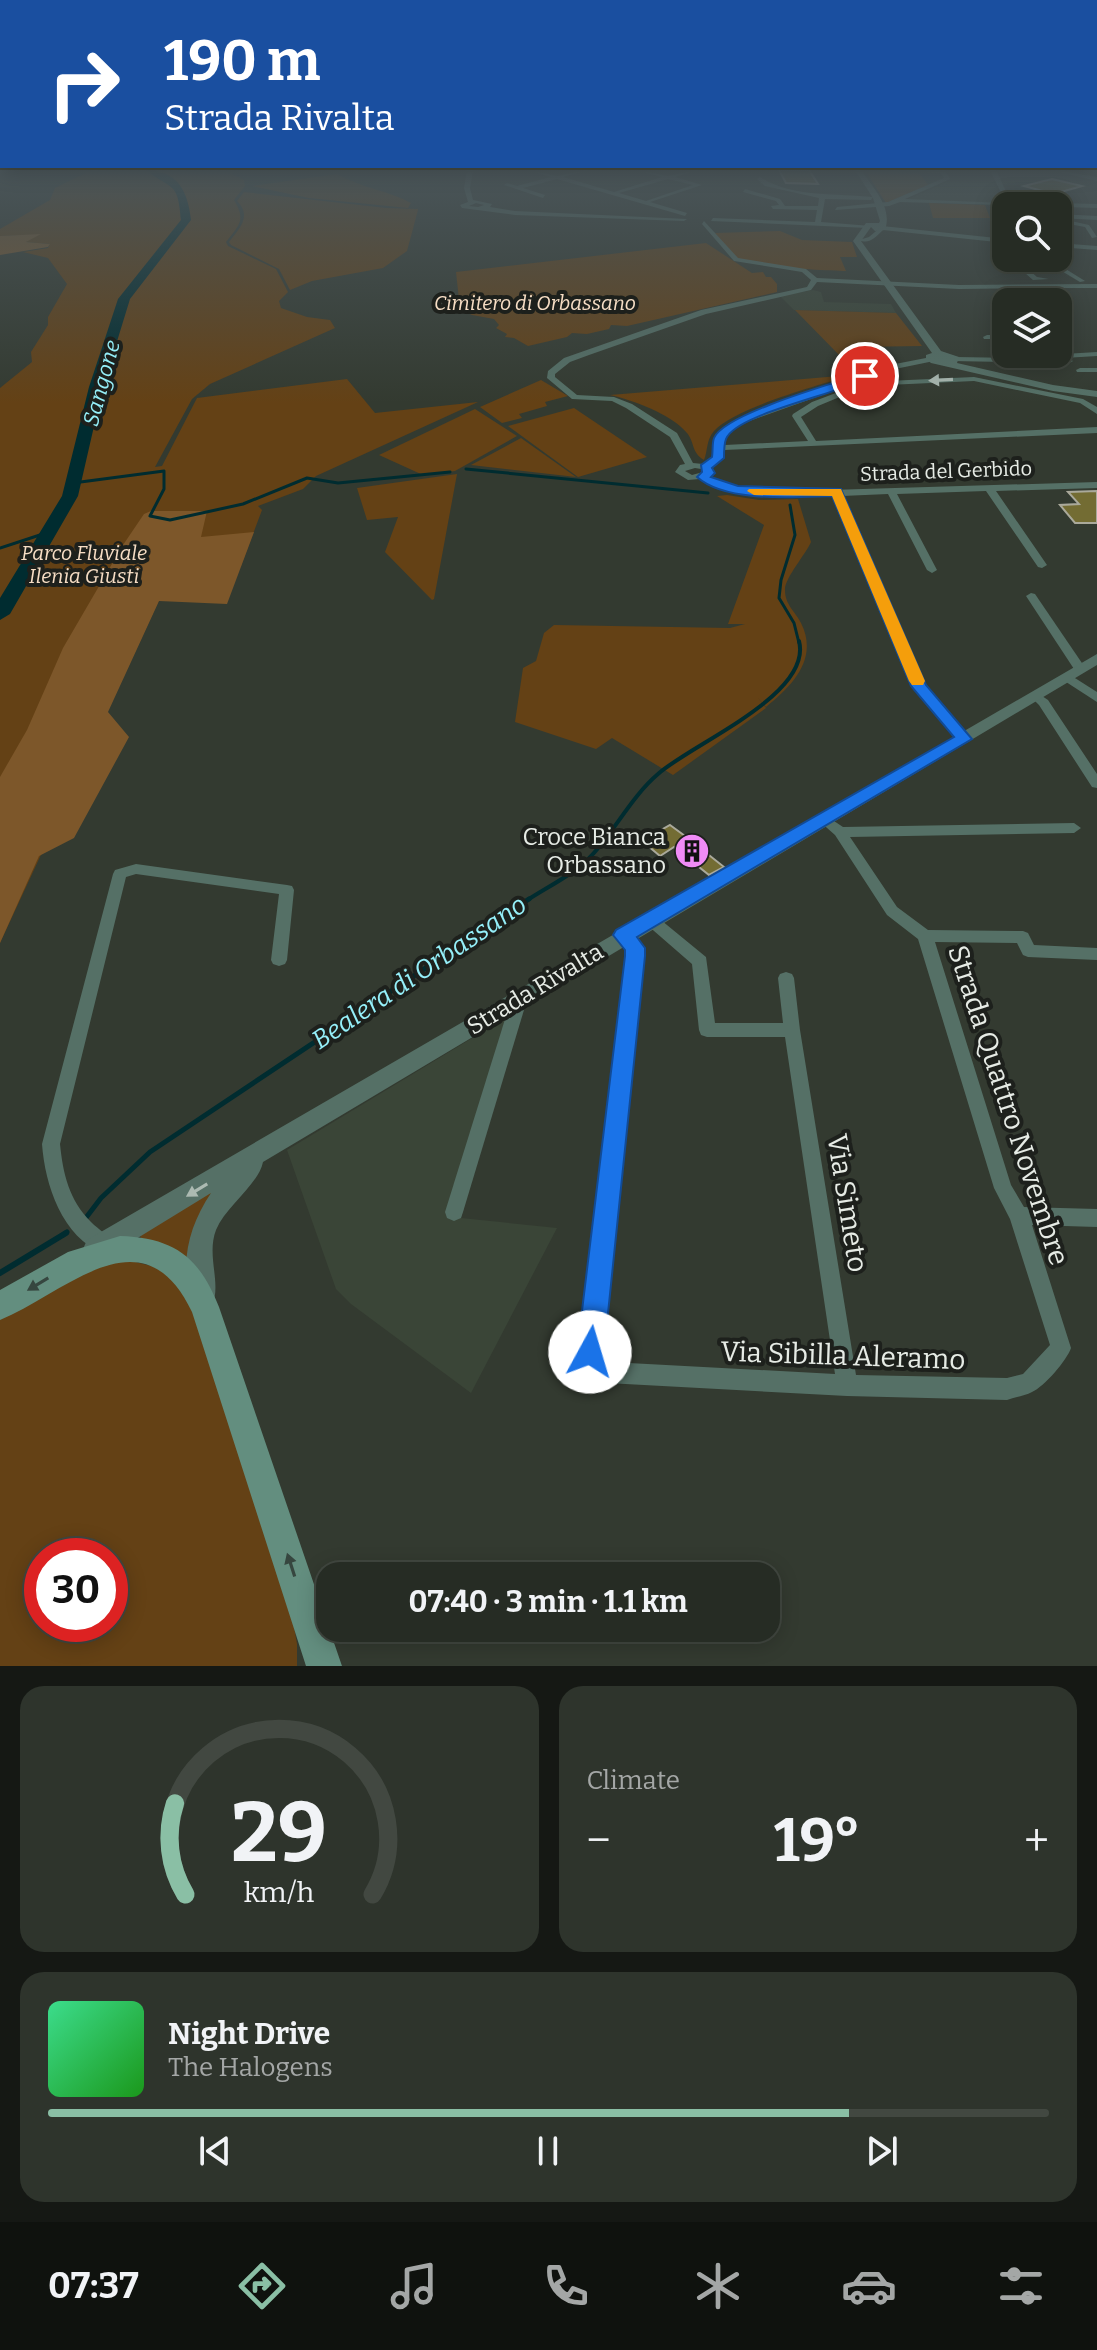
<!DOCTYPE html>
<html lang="en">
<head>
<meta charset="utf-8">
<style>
  body { margin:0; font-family:Bitter,serif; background:#2e342c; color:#f1f3f6; height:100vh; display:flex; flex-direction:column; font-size:30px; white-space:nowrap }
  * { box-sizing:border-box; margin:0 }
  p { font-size:26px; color:#a4a7a6 }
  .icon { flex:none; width:44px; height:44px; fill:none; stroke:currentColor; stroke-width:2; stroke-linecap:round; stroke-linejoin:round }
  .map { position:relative; height:1666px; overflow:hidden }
  .drawer { display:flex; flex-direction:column; gap:20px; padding:20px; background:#151814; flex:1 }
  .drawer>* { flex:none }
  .guide { position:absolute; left:0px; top:0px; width:1098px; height:168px; box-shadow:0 4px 20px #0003,0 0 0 2px #424841; background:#1a4fa0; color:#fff; overflow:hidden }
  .buttons { position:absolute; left:992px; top:192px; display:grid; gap:16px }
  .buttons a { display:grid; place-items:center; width:80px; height:80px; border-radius:16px; background:#262c24; box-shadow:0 4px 20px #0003,0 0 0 2px #424841; font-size:40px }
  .speed { position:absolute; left:24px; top:1538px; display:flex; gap:16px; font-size:40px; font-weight:700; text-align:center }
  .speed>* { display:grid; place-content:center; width:104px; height:104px; border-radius:50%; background:#262c24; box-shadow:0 4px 20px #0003,0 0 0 2px #424841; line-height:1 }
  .speed .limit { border:12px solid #d22; background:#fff; color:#111 }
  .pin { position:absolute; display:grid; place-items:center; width:68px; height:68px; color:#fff; margin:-34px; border:4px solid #fff; border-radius:50%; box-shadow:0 2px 8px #0007 }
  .me { position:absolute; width:88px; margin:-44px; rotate:6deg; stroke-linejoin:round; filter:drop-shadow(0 0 6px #0008) }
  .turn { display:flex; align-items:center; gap:28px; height:168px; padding:0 32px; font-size:36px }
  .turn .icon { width:104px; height:104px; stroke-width:2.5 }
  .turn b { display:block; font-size:56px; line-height:68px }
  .big { font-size:60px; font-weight:700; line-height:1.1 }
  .drawer .tile { flex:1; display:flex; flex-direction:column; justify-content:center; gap:12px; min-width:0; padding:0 28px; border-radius:24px; background:#2e342c }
  .drawer .dial { align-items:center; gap:0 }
  .dial svg { height:208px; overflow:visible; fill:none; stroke:#424841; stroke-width:7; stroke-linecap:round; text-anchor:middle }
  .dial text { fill:#f1f3f6; stroke:none }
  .song { display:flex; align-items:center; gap:24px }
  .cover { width:96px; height:96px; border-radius:12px; background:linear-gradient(135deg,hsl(150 70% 55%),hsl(120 70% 35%)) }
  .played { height:8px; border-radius:4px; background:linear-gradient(90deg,#8abfa5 80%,#424841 80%) }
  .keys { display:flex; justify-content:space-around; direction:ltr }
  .heat { display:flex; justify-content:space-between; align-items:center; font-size:44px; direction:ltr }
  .drawer .tiles { flex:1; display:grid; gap:20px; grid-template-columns:1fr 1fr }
  .tile:last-child { grid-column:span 2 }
  .trip { position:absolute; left:316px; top:1562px; width:464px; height:80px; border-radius:24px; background:#262c24; box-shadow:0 4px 20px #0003,0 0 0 2px #424841; font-weight:700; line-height:80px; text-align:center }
  .tab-bar { display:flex; height:128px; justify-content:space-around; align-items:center; background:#0f120e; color:#a4a7a6 }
  .tab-bar .icon { width:56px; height:56px }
  .tab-bar .selected { color:#8abfa5 }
  .tab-bar b { font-size:36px; color:#f1f3f6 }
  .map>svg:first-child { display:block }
</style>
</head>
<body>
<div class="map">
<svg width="1097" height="1666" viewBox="0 0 1097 1666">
  <rect width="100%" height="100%" fill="#333a30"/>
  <!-- built -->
  <g fill="#3a4537">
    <path d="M947,182l47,1 9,20 -97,-3z"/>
    <path d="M813,290l8,2 3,10 67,2 5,9 -102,-3 -14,-14z"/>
    <path d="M522,1008l-61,210 96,10 -86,165 -120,-89 -15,-15 -49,-139z"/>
  </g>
  <!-- green -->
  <g fill="#644115" fill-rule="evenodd">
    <path d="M92,170h142l-2,4 12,6 1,6 -11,14c12,20 6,24 -8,42l2,4 48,23 12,23 -9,9 2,7 26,9 23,3 5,8 -125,56 -18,15 -37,68 7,-1 35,-68 150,-19 28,34 103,-11 -162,74 -13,13 -45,17 4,4 -21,56 -74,17 -167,360v-555l32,-26 -1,-10 17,-27v-8l19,-33 -19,-26 -25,-6 25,-4 2,-4 -24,-2 8,-7 -34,1v-7l50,-29 5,-12z"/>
    <path d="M866,172l53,1 9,12 -42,18z"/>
    <path d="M337,174c24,14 50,16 74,29l-3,5 -99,-10 -57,-12z"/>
    <path d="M244,192l142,16 32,1v1l-11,41 -24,17 -71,13 -22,9 -11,-21 -48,-24 -2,-3c11,-14 23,-26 8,-41z"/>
    <path d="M929,203l56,2 5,13h-57z"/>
    <path d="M780,231l22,9 50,2 5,15h-17l6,14c-20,-1 -96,-3 -109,-13 -9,-7 -16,-16 -22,-25z"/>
    <path d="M706,243l46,30 11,-1 3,5h5l6,7v8l-150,34 -16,-1 -2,4 -22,5 -15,-1 -5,4 -39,9 -14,-8 -9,-1 2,-3 -11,-6 3,-3 -5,-6 -22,-4 -12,-6 -4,-37z"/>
    <path d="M795,310l101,3 26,33 -67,1 8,8 -23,1z"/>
    <path d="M851,375c-31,10 -117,33 -137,56 -8,9 -6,19 -10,29 -13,-8 -9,-17 -17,-27 -16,-19 -54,-33 -77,-38z"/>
    <path d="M541,380l27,16 -23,6 2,4 -28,8 3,4 -20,5 -22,-16z"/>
    <path d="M574,408l73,49 -69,20 -70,-51z"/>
    <path d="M475,409l42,27 -62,35 -32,4 -44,-20z"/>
    <path d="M521,438l55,39 -105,-12z"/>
    <path d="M457,474l-23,125 -2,1 -47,-48 13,-35 -31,3 -10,-32z"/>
    <path d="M727,495l32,5 39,-1 13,43c-5,12 -27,37 -26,48 0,15 10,21 16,33 18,36 -9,63 -35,84l-8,-9 8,10 -93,67 -61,-37 -16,11 -81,-27 8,-54 13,-7 8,-28 10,-8 176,3 15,-4h-17l36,-99 -47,-29z"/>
    <path d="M214,1182l2,11 -25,70 -50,-24 -1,-5z"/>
    <path d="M120,1258l47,12 28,43 96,296 6,35v22h-297v-347l78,-49zM42,1556h68v68h-68z"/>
  </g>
  <!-- forest -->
  <g fill="#7d572a">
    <path d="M41,234l-15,8 24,2 -2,3 -48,8v-19z"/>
    <path d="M151,511h56l-6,26 53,-5 -27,72 -68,-3 -51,111 21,25 -55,101 -35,18 -39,87v-166l27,-47 36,-82 60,-103 21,-31z"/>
  </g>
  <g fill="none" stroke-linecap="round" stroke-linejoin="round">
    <!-- stream-far3 -->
    <g stroke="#002c30" stroke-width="3">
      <path d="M466,469l242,24"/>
      <path d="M73,483l91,-12v18l-14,27 20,4 73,-16 64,-26 31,5 112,-11"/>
      <path d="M790,505l5,30 -14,45 -2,18 15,25 5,20"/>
      <path d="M0,548l46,-15"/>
    </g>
    <!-- stream-far2 -->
    <path stroke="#002c30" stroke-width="4" d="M526,901c21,-14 49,-27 66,-46 23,-25 40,-59 66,-81 33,-30 155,-79 141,-133"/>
    <!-- stream-far1 -->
    <g stroke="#002c30" stroke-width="5">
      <path d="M85,1219l16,-21 49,-46 379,-253"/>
      <path d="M63,1235l4,-3"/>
    </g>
    <!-- stream -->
    <path stroke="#002c30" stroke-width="6" d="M0,1273l66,-40"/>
    <!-- river -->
    <path fill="#002c30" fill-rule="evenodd" d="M146,170c32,0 42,22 45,50l-61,79 -27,88 -25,109 -68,118 -10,6v-22l62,-102 27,-109 29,-88 63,-79c-3,-40 -9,-29 -35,-50z"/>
  </g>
  <!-- building -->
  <g fill="#736c33" stroke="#aaa99b" stroke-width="2">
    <path d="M779,170h30l9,14 -32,-1z"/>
    <path d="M1052,179l30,7 -28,8 -30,-8z"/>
    <path d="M1097,491v32h-22l-15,-18 19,-1 -11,-12z"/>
    <path d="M670,825l15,11 39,31 -15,8 -35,-28 -14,9 -18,-15z"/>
  </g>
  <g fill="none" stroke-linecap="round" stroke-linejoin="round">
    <!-- minor -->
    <g fill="#557066" fill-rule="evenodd">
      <path d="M467,170h6l-3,18 3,12 19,4 -2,3 25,4 172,8 -3,2 -169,-6 -53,-7 -2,-3 8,-3 -4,-14zM476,203l8,2 -6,2 -9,-1z"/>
      <path d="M528,170l29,6 31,-6 -25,7 51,15 48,-15 -26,-7 32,6 29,-6 -22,7 27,8 -52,17 37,11 -2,3 -128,-37 -34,9 22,7 -2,3 -39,-13 3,-2 10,3 34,-9zM668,179l25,6 -47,16 -27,-8z"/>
      <path d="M891,170h54l5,9 -45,20 101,4 -16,-33h6l15,32 86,2v4l-197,-6 -11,4 -54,4 2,-3 51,-5 56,-24 -3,-5z"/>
      <path d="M1059,170h8l-6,3z"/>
      <path d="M760,177c33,21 76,16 113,20l-2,3 -46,-1 -4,23 50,4 -3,2 -157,-7 2,-3 102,4 2,-12 -44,-1 -2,-3 8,-1 -3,-4 -33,-9 2,-3 35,10 5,7h33l1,-8 -54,-12 -8,-7z"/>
      <path d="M1058,214l39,2v4l-39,-2z"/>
      <path d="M704,221l34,37 68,11 11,9 142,7 138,-1v4h-48l16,14 -2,3 -23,-17 -81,1 -142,-7 -6,8 -105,24 -117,41 -19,7 -15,12v3l22,18 37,2 18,7 45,29 16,30 10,1 11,-7c4,-23 2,-24 24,-38l152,-54 41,-8 4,2 -1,2 -39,8 -151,54 -17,10 -2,12 83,-4 -16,-25 1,-2 19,-12 53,-20 109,-5 109,22 14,8v7l-17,-11 -106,-22 -108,5 -48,20 -17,11 15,24 281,-14v6l-373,17 -3,10 -11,8 3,6 -4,2 23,10 65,5 300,-9v6l-101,3 51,74 -5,3 -4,-1 -52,-76 -89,3 40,76 -5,3 -5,-3 -39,-76 -46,2 83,189 44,51 1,3 -1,3h-10l-46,-56 -80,-190 -36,1 -67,-5 -30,-13 -12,1 -13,-8 5,-7 5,-1 -15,-27 -44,-29 -14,-7 -40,-2 -25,-21 1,-7 16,-13 137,-48 106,-23 4,-7 -9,-8 -68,-11 -32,-37zM695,468l6,1 2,3 -11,3 -7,-4z"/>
      <path d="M1071,221l18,4 8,12 -5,1 -7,-11 -16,-3z"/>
      <path d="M882,226l124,13v4l-123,-13c-7,7 -14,15 -24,10l10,-3z"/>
      <path d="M1058,243l39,3v4l-39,-3z"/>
      <path d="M1008,258h7l22,19 12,2 -16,1z"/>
      <path d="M1040,258h8l37,23 -5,1z"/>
      <path d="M987,335h19v4h-22l-1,-2z"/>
      <path d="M1097,352v4l-33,2 -4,-2 4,-2z"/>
      <path d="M955,357l114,2 4,2 -4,2 -117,-2 -1,-2z"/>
      <path d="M1080,368h17v4h-20l-1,-2z"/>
      <path d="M1031,593l4,1 51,75 -2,3h-8l-2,-3 -48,-73z"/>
      <path d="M1067,673l30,19v10l-34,-22 -2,-3z"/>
      <path d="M1036,692l12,8 49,74v14l-5,-1 -53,-82 -9,-9z"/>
      <path d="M825,815l18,12 231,-4 7,5 -7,5 -224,4 47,70 31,23 95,1 5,2 6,12 63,3v12l-69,-3 -5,-2 -6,-12 -82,-1 76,243 13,22 73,2v18l-65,-2 39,123c-4,12 -27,39 -39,44 -7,4 -17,5 -25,8l-160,-4 -240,-13c-18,-8 -22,-12 -27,-31l47,-396v-6l-12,-15 3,-4c14,-4 25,12 25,25l-41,400 8,6 225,12 -50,-337h-78l-6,-2 -2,-5 -7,-66 -46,-40 -3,-4 3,-4h10l50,41 9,66h68l-5,-45 2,-4 6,-2 6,2 2,4 6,52 56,345 151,3 16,-4 27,-29 -40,-126 -16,-31 -76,-249 -31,-24 -52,-80 -17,-15 2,-3z"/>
      <path d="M136,864l151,21 5,1 2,4 -7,70 -2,4 -6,2 -6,-2 -2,-4 8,-66 -143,-20 -10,3 -66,267c3,30 9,56 31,78 8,8 18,13 23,23l-3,7 -7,2c-42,-17 -59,-69 -62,-110l71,-270 2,-4z"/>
      <path d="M519,993l6,2 2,5 -64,212 -2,6 -7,3 -7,-3 -2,-6 66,-212 2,-5z"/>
    </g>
    <!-- tertiary -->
    <g fill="#557066" fill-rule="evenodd">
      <path d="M855,170h6c12,18 32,37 24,60l-10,1 -4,-4 -10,14 80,110 18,6 -2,6 96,22 44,6v6l-44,-6 -122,-28 -5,-4v-4l6,-2 -79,-112 13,-18h13l1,-2 -7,-23z"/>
      <path d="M1055,170l42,7v4l-41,-10z"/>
      <path d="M1097,654v11l-834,497c-4,22 -37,44 -47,68 -10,26 6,53 -4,76l-9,4 -9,-4c-16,-39 -6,-79 17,-113l-106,65 -9,3 -9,-3 -4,-9 4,-9z"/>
    </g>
    <!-- secondary -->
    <path fill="#638e7f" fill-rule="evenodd" d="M120,1236c55,2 79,21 99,71l123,359h-36l-114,-354c-49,-103 -126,-19 -192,8v-30l68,-38z"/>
  </g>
  <!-- one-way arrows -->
  <defs><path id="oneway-solid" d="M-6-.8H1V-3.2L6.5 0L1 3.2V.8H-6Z" transform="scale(2)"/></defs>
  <g fill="#acbab2">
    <use href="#oneway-solid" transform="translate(941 380) rotate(177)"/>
    <use href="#oneway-solid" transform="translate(197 1190) rotate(149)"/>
  </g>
  <g fill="#36463f">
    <use href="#oneway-solid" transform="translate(38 1284) rotate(149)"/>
    <use href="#oneway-solid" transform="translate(291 1565) rotate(-108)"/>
  </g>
  <!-- sky -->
  <linearGradient id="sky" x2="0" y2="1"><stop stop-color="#1c201a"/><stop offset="0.42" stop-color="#4a5559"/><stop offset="1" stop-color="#4a5559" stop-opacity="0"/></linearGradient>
  <rect width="1097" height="403" fill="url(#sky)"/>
  <!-- route -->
  <path fill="#1a73e8" stroke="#114b97" stroke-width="2" d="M862,374l9,2c-26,17 -135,37 -145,63 -2,5 -2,14 -2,19l-12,10 3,5 -4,4 27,9 103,3 85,196 46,54 -335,198 8,11v8l-41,396 -4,9 -10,4 -9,-4 -4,-9 48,-396v-6l-12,-15 3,-5 338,-193 -43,-51 -79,-190c-37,1 -106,7 -135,-19l5,-5 -1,-7 11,-8c1,-6 0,-14 2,-19 10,-24 120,-55 148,-64z"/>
  <!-- slow -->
  <path fill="#f59e0b" d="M749,489h92l84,192 -2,4h-11l-3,-4 -77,-185 -78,-1 -7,-4z"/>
  <!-- icons -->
  <defs>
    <g id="building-disc" transform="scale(1.8)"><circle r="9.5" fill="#f08bf6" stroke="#1d201c"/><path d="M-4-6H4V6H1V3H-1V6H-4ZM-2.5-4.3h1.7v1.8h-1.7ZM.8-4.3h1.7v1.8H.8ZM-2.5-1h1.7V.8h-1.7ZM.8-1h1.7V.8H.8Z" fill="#111"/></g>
  </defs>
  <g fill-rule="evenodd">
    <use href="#building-disc" x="692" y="851"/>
  </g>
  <g text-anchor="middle" stroke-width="8" stroke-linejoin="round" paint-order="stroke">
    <!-- far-park labels -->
    <g font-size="20" font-style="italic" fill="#f7dec5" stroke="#1d201c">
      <text x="535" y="310">Cimitero di Orbassano</text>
      <text x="84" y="560">Parco Fluviale<tspan x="84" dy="23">Ilenia Giusti</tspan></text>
    </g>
    <!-- far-street labels -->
    <g font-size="20" fill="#e6ebe5" stroke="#1d201c">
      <text transform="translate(946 471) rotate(-2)" y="7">Strada del Gerbido</text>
    </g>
    <!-- far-water labels -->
    <g font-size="22" font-style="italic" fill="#95eff9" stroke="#1d201c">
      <text transform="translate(101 383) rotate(-75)" y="8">Sangone</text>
    </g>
    <!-- poi labels -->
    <g font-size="24" fill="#e6ebe5" stroke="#1d201c" text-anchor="end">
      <text x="666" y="845">Croce Bianca<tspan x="666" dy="28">Orbassano</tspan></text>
    </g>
    <!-- street labels -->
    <g font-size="24" fill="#e6ebe5" stroke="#1d201c">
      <text transform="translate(535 989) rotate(-31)" y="8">Strada Rivalta</text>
    </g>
    <!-- water labels -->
    <g font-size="26" font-style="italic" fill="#95eff9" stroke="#1d201c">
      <text transform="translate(419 972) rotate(-34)" y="9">Bealera di Orbassano</text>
    </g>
    <!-- near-street labels -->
    <g font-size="28" fill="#e6ebe5" stroke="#1d201c">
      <text transform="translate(1009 1105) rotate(72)" y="10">Strada Quattro Novembre</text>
      <text transform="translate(848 1203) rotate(81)" y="10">Via Simeto</text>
      <text transform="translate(843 1355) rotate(2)" y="10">Via Sibilla Aleramo</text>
    </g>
  </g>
</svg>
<div class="buttons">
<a><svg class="icon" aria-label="search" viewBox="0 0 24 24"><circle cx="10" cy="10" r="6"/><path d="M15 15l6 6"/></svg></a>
<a><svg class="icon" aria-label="layers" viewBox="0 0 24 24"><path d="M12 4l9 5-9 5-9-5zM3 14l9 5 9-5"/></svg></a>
</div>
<div class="speed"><div class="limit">30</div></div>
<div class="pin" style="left:865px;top:376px;background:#d93025"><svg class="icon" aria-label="arrive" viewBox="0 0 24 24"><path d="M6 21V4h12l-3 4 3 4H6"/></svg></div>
<svg class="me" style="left:590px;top:1352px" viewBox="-20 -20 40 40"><circle r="19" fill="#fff"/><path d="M0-13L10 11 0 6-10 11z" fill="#1a73e8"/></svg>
<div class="trip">07:40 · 3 min · 1.1 km</div>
<div class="guide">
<div class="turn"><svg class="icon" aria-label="right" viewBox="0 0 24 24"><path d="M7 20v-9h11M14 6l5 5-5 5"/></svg><div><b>190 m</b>Strada Rivalta</div></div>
</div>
</div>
<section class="drawer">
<div class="tiles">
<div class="tile dial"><svg viewBox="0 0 100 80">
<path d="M14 69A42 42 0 1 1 86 69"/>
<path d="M14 69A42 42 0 0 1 10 34" stroke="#8abfa5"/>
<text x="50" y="56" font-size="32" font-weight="700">29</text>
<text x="50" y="72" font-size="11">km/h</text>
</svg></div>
<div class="tile"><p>Climate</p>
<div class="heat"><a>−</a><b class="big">19°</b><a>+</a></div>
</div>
<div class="tile">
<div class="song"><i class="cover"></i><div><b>Night Drive</b><p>The Halogens</p></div></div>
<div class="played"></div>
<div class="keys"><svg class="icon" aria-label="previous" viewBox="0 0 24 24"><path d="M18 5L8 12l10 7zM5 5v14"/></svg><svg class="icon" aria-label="pause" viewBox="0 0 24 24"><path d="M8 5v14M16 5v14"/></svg><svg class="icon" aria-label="next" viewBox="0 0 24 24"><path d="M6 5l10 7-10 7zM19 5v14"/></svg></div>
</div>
</div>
</section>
<nav class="tab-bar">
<b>07:37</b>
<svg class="icon selected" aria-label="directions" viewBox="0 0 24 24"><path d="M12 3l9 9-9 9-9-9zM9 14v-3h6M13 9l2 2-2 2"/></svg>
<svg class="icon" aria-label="music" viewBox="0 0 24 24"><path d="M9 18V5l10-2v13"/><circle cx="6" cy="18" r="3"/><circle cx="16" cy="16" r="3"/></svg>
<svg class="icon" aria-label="phone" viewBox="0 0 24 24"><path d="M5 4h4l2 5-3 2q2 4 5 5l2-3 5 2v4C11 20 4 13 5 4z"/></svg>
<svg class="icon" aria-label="climate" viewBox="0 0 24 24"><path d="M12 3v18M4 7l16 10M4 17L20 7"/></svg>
<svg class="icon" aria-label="car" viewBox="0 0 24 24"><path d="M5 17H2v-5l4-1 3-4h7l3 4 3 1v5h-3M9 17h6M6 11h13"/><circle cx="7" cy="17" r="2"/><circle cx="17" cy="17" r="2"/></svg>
<svg class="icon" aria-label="filters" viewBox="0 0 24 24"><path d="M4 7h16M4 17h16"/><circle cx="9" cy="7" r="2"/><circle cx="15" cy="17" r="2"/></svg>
</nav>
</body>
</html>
